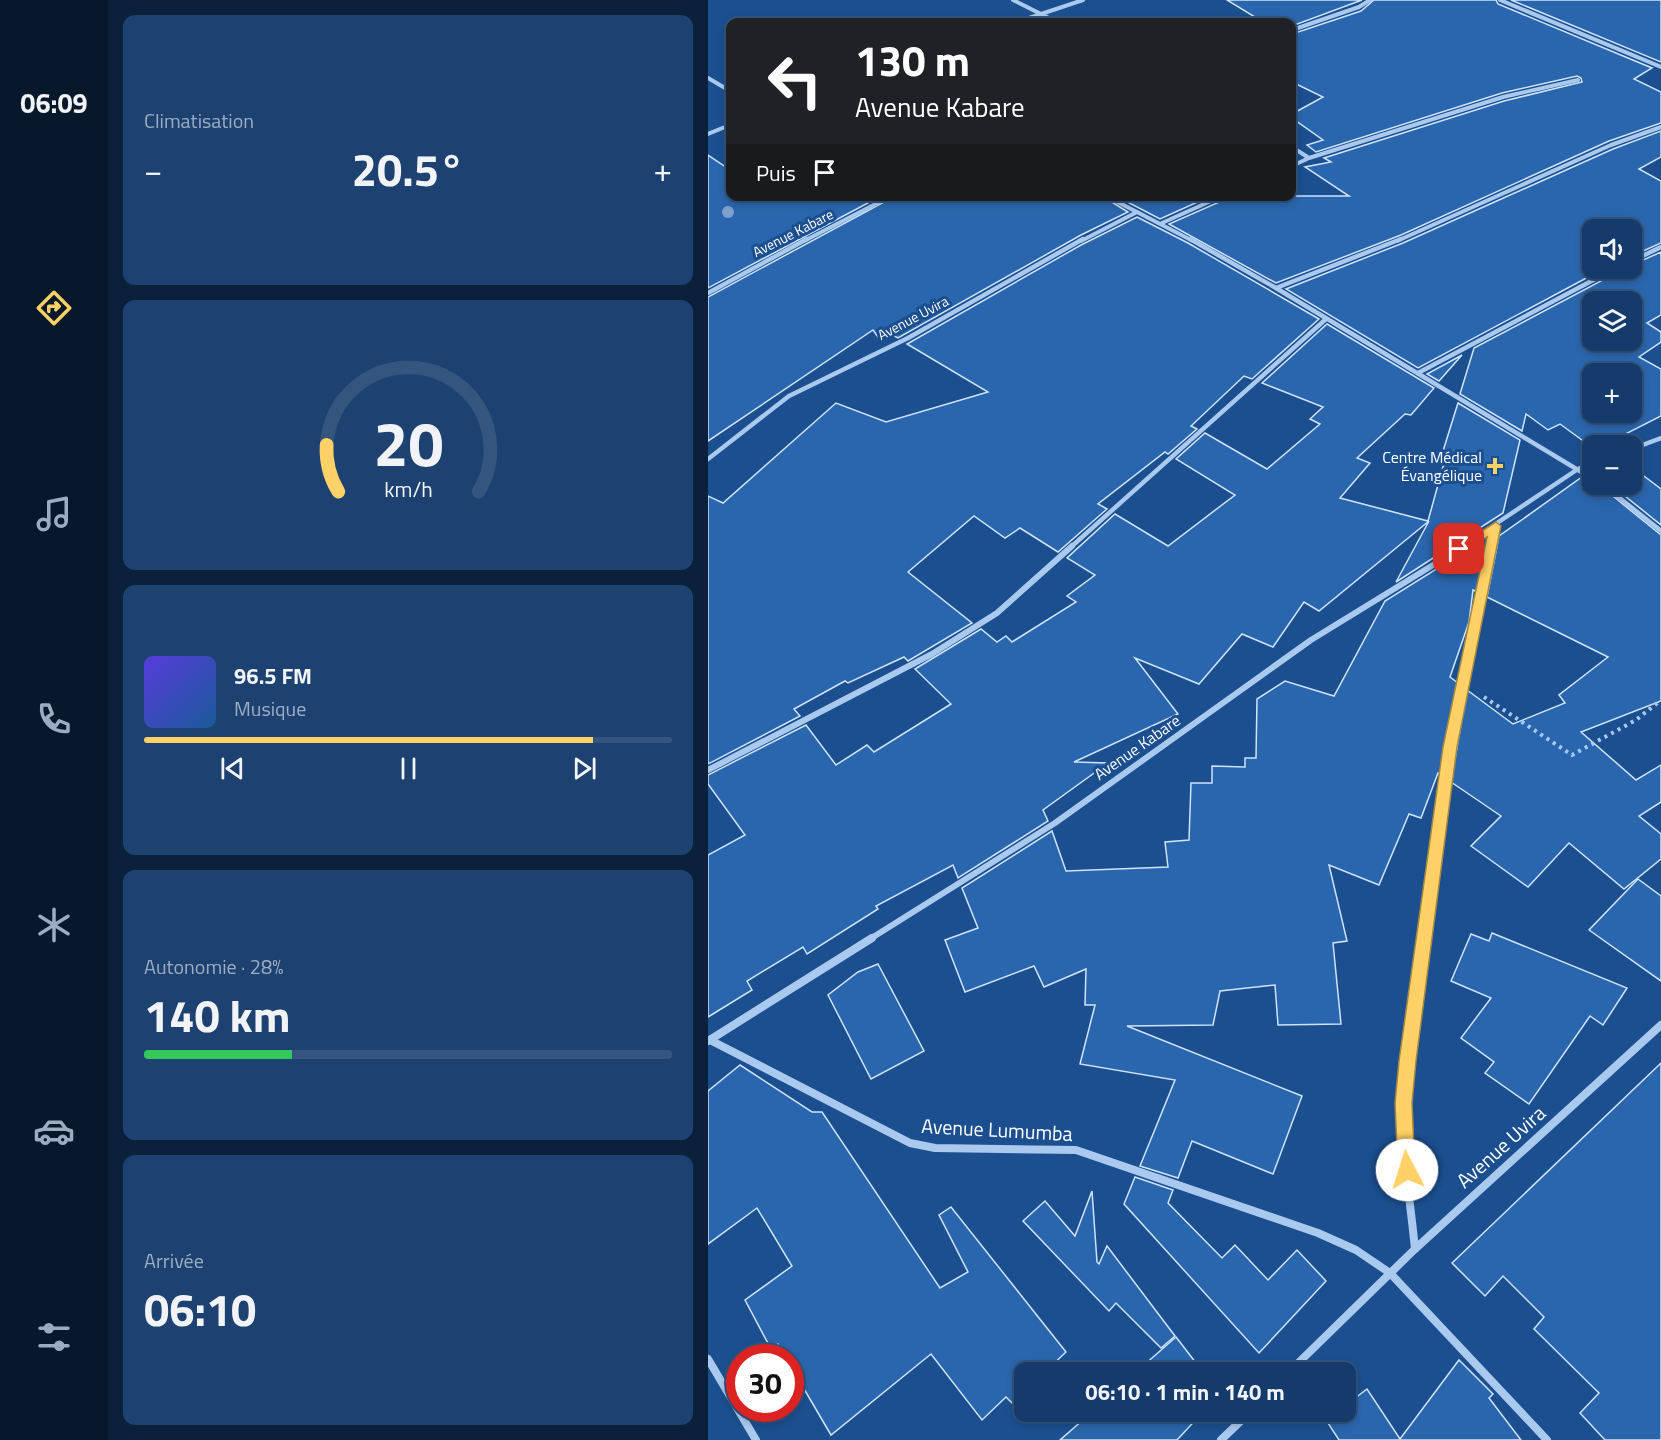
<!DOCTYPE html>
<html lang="fr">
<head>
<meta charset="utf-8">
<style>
  body { margin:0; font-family:"Titillium Web",sans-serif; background:#1d4271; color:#f1f3f6; height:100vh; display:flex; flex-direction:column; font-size:22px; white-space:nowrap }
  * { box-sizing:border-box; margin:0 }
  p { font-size:20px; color:#9dadc1 }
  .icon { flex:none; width:33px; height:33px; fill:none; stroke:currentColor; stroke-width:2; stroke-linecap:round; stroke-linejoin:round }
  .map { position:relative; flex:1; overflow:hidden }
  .side { display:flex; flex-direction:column; gap:15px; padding:15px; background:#0b203b; width:600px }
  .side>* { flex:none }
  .top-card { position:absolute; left:18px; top:18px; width:570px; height:183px; border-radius:12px; box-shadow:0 3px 9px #0003,0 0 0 2px #33557e; background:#202124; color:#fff; overflow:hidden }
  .fabs { position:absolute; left:874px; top:219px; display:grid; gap:12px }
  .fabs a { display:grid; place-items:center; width:60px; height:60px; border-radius:12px; background:#143b6b; box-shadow:0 3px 9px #0003,0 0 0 2px #33557e; font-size:30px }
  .speed { position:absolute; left:18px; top:1344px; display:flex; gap:12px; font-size:30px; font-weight:700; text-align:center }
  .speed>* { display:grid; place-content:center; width:78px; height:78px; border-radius:50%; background:#143b6b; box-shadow:0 3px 9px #0003,0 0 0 2px #33557e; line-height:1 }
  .speed .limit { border:9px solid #d22; background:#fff; color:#111 }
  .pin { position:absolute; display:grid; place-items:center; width:51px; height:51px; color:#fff; margin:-26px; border-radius:12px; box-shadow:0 3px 9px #0006 }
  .me { position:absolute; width:66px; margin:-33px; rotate:355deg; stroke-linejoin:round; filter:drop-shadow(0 0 4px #0008) }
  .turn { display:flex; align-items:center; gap:21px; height:126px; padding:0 30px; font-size:27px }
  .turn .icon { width:78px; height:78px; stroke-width:2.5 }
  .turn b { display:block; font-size:42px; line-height:51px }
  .then { display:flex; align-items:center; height:57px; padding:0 30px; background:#0003; gap:12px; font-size:22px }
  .big { font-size:45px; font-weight:700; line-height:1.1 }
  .side .card { flex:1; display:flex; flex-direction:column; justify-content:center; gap:9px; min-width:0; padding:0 21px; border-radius:12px; background:#1d4271 }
  .side .dial { align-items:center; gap:0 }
  .dial svg { height:156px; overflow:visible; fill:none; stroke:#33557e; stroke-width:7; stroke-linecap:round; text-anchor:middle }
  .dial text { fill:#f1f3f6; stroke:none }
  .song { display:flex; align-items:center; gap:18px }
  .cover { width:72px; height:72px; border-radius:9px; background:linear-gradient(135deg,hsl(250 70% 55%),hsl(210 70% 35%)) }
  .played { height:6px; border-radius:3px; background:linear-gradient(90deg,#ffd166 85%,#33557e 85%) }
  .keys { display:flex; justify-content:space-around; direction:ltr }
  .heat { display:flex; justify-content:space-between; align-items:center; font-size:33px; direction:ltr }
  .charge { height:9px; border-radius:4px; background:linear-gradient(90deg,#34c759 28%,#33557e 0) }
  .trip { position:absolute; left:306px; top:1362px; width:342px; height:60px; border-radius:12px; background:#143b6b; box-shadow:0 3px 9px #0003,0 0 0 2px #33557e; font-weight:700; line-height:60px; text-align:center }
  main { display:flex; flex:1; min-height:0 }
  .tabs { display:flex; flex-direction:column; width:108px; justify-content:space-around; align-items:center; background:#08182b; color:#9dadc1 }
  .tabs .icon { width:42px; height:42px }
  .tabs .current { color:#ffd166 }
  .tabs b { font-size:27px; color:#f1f3f6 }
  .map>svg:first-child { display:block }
</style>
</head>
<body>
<main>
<nav class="tabs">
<b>06:09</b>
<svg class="icon current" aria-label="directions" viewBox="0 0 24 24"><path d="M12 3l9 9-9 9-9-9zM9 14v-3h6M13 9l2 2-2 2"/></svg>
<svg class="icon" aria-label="music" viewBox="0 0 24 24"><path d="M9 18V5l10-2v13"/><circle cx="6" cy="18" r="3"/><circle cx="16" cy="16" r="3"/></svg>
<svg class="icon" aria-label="phone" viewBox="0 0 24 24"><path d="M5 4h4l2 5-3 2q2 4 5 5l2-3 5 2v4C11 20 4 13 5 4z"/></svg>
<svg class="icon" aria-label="climate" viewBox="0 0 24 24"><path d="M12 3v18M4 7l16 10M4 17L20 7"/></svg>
<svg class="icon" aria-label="car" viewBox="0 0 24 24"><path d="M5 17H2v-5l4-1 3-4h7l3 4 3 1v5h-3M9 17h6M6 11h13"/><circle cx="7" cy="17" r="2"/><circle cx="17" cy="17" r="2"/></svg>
<svg class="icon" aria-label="filters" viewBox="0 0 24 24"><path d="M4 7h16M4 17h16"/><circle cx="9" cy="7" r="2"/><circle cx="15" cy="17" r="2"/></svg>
</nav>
<section class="side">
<div class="card"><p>Climatisation</p>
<div class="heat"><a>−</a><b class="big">20.5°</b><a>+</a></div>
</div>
<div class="card dial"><svg viewBox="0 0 100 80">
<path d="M14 69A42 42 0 1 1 86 69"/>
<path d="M14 69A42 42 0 0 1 8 45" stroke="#ffd166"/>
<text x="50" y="56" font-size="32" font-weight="700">20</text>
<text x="50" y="72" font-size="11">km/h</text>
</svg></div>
<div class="card">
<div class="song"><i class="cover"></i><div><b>96.5 FM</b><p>Musique</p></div></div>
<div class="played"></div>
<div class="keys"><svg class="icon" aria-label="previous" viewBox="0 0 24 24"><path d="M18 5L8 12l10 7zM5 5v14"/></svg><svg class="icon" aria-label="pause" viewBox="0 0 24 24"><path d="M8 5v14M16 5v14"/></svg><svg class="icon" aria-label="next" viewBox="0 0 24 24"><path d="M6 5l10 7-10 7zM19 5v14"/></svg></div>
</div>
<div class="card"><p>Autonomie · 28%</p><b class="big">140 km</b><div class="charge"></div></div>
<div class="card"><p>Arrivée</p><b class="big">06:10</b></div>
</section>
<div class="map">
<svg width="953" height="1440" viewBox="0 0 953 1440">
  <rect width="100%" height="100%" fill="#1b4f8f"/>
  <!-- building -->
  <g fill="#2a66ad" stroke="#cfe3fa" stroke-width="1.5" fill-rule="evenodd">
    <path d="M519,0h135l-70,26v-4h-29z"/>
    <path d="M666,0h122l2,4 154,64 -18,11 27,13v31l-52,18 -208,94 -125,48 -107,-59 55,-24 2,-4h123l-44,-29 26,-5 -7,-4 180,-57 78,-19 -1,-4 -4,-2 -75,17 -186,59 -9,-7 16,-5 -31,-22v-4l31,-17 -31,-15v-48l69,-23z"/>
    <path d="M803,0h150v62z"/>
    <path d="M953,131v26l-22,12 22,12v62l-29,13v-26h-39v38h12l-187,100 -132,-79 117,-46 210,-94z"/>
    <path d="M0,155l22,15v26h151l-173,92z"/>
    <path d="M187,196h207l26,16 -47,23 -183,103 -11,-6 -9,5 -5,-7 -165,111v-144z"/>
    <path d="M408,196h95l-51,23z"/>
    <path d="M429,217l51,26 131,76 -67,60 -8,-3 -53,50 6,3 -29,25 -3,-2 -67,52 9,5 -49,43 -38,-24 -15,10 -31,-22 -66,56 64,51 -64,38 -4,-4 -56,26 -3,-2 -51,28 6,7 -92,48v-268l15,7 113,-100 50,19 102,-30 -81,-48 174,-99z"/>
    <path d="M953,252v63l-14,8 14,9v10l-22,15 22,12v47l-59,30h-9v2l-33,-24 -12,6 -22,-16 -4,17 -62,-37 14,-46 144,-76 2,-4h12v-3zM885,302h39v38h-39zM885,374h39v38h-39z"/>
    <path d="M619,324l107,64 -23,27 -6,-1 -48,44 13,5 -30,35 88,23 19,-69 -4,-1 15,-48 62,37 -17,73 -107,69 33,-61 -110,90 -15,-9 -31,45 -31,-13 -43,50 -64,-26 43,56 -104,48 34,1 -65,47 5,11 -90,57 -5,-13 -77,41 2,3 -71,45 -4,-7 -56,34 5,9 -44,27v-162l37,-20 -37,-51v-9l98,-50 30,40 31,-20 7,7 77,-48 -36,-35 66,-40 16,13 9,-6 6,6 64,-40 -9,-6 28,-21 -28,-17 48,-44 53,32 67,-51 -59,-36 29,-26 62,36 53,-45 -10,-5 13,-12 -61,-24z"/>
    <path d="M754,355l-23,26 -12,-7z"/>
    <path d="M924,467l29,22v36l-51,-41h22z"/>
    <path d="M874,477l11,7h5l63,51v166l-80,31 55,48 25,-15v37l-22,14 22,18v25l-37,30 -55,-46 -41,44 -57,-41 30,-30 -50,-34 16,-92 46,34 52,-21 -6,-8 49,-38 -121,-60 12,-61z"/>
    <path d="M782,533l-13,59 -4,-2 -4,32 -19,55 8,6 -17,92 -3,-2 -17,45 -12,-4 -30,71 -50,-20 18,76 -14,2 8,81 -63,1 -3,-40 -55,6 -7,34 -86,1 175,70 -29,78 -81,-33 -14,37 -38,-12 35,-86 -95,-16 15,-59h-10l1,-36 -42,18 -10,-21 -69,26 -20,-52 33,-12 -16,-40 90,-57 14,40 102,-4 -3,-25 24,-2 2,-57h21v-17l33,1v-9h11l1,-59 28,-18 49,15 51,-95 82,-51z"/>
    <path d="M930,879l23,17v85l-72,-51z"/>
    <path d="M784,933l135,55 -24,37 -13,-9 -61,88 -44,-31 9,-11 -33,-24 30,-40 -40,-17 20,-47 18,7z"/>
    <path d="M170,964l46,87 -53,28 -43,-84 30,-23z"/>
    <path d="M953,1063v377h-56l-25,-27 19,-20 -65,-64 10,-12 -41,-41 -18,20 -33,-33z"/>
    <path d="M32,1065l72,47h10l118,176 28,-16 -29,-57 12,-8 115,145 -21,20h-21v20l-11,12 -7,-7 -24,23 -51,-66 -100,81 -41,-70v-7h-4l-8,-14 -7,5 -26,-49 47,-34 -35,-58 -49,36v-153z"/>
    <path d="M427,1177l38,13 -5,13 54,55 13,-13 33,35 29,-30 29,31 -67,72 -135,-149z"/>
    <path d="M384,1191l5,71 2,2 8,-18 68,90 -14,12 -45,-45 -7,8 -86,-90 22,-20 30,35z"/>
    <path d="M468,1337l27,35h-67z"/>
    <path d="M751,1360l34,34 -4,4 32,42h-182l-13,-20 11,-8h9v-7l21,-16 33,50z"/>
    <path d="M384,1412h111l-26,28h-117z"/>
  </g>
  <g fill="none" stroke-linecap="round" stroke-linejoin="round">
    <!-- path -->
    <path stroke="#a9c9ee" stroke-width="4" stroke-dasharray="3 4.5" stroke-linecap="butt" d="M776,697l88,58 64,-35 25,-20"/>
    <!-- street-far3 -->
    <g stroke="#a9c9ee" stroke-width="4">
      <path d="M305,0l44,22"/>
      <path d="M792,0l161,67"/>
      <path d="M309,22l66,-22"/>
      <path d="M584,30l67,-23 11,-7"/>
      <path d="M0,78l22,13"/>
      <path d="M0,134l22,-9"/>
      <path d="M584,147l17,11"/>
      <path d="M584,166l17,-8 194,-61 75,-17"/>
      <path d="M398,196l87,45"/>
      <path d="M454,223l60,-27"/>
      <path d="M96,241l87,-45"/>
      <path d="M373,241l56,-29"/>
      <path d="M689,241l214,-96 50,-18"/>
    </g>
    <!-- street-far2 -->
    <g stroke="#a9c9ee" stroke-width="4.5">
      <path d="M482,239l86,49 317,191"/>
      <path d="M924,261l29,-14"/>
      <path d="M568,288l125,-49"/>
      <path d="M0,293l99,-54"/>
      <path d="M710,373l198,-105"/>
      <path d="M924,449l29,-11"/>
      <path d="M0,459l81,-63 119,-58 175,-99"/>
      <path d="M894,484l59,47"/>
      <path d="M363,547l255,-228"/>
      <path d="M753,547l117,-78 15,-6"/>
      <path d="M784,547l4,-21"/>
    </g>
    <!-- street-far1 -->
    <g stroke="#a9c9ee" stroke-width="6">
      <path d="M0,770l224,-116 65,-41 75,-67"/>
      <path d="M162,939l185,-116 256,-183 153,-94"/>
      <path d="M716,939l26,-192 42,-201"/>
    </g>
    <!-- street -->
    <g stroke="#a9c9ee" stroke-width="8">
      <path d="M2,1040l200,103 25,5 141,2 242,83 38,17 34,23 157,167"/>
      <path d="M0,1041l164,-103"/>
      <path d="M707,1249c-5,-49 -13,-97 -11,-147 2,-55 12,-110 20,-164"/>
      <path d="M0,1359l48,81"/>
      <path d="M581,1372l126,-123 246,-224"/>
      <path d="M513,1440l29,-28"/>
    </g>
  </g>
  <!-- trees -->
  <circle fill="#7ea0ca" cx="20" cy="212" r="6"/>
  <!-- route -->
  <path fill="#ffd166" stroke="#a68842" stroke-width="1.5" d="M788,522l5,4 -44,221 -41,314 -4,42 3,67 -2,6 -6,2 -7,-2 -2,-6 -3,-67 4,-42 44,-314 44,-210 -24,15 -4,1 -6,-4z"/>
  <!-- markers -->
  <path fill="#ffd166" stroke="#1b4f8f" stroke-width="2" d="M784 457h6v6h6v6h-6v6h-6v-6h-6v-6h6z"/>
  <g text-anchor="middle" stroke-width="6" stroke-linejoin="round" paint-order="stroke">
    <!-- far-street labels -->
    <g font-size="14" fill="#fff" stroke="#1b4f8f">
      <text transform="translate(85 233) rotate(-27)" y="5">Avenue Kabare</text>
      <text transform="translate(205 318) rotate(-28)" y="5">Avenue Uvira</text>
    </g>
    <!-- poi labels -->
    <g font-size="16" fill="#fff" stroke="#1b4f8f" text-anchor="end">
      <text x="774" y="463">Centre Médical<tspan x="774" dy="18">Évangélique</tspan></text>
    </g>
    <!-- street labels -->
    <g font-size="16" fill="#fff" stroke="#1b4f8f">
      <text transform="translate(429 747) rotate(-35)" y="6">Avenue Kabare</text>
    </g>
    <!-- near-street labels -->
    <g font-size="20" fill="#fff" stroke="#1b4f8f">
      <text transform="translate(289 1130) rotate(3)" y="7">Avenue Lumumba</text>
      <text transform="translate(793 1147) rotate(-42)" y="7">Avenue Uvira</text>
    </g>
  </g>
</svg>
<div class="fabs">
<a><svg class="icon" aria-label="sound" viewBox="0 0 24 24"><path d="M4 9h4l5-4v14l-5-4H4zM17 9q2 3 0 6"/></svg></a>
<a><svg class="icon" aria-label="layers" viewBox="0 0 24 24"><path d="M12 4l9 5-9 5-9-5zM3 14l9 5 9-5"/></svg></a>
<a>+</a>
<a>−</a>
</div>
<div class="speed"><div class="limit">30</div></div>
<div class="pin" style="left:751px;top:549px;background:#d93025"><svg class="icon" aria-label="arrive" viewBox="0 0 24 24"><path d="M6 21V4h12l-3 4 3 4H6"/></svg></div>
<svg class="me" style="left:699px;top:1170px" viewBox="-20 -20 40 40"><circle r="19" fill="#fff"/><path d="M0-13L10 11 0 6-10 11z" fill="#ffd166"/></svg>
<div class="trip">06:10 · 1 min · 140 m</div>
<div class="top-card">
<div class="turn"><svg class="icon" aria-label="left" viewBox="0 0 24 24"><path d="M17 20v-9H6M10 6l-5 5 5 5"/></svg><div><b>130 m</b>Avenue Kabare</div></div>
<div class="then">Puis<svg class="icon" aria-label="arrive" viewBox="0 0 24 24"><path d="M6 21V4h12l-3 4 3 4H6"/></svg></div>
</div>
</div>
</main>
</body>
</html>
